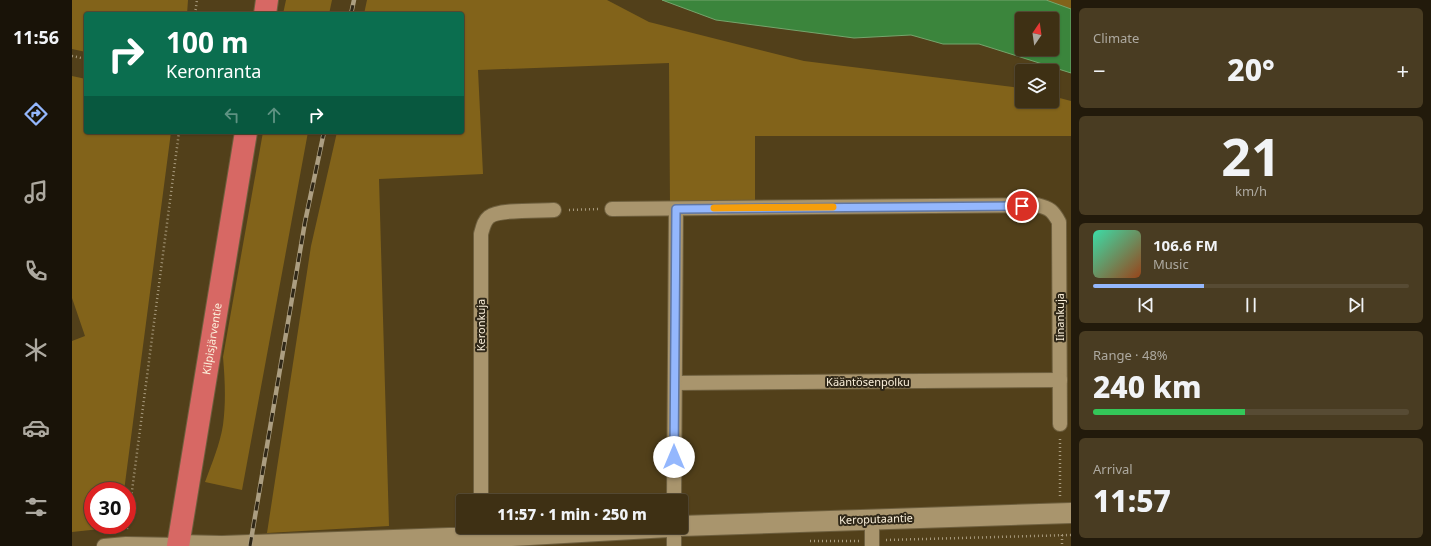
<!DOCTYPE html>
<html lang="en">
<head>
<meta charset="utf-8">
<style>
  body { margin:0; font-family:"Noto Sans",sans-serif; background:#493c22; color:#f1f3f6; height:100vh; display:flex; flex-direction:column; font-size:15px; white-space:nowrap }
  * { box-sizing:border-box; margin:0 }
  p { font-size:13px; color:#ada9a0 }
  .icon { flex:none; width:22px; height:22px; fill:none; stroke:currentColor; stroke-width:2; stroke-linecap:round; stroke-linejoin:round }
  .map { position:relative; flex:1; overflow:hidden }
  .details { display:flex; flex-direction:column; gap:8px; padding:8px; background:#221a0b; width:360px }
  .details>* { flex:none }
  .guide { position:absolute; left:12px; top:12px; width:380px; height:122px; border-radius:4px; box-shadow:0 1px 3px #0004,0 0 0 1px #574b34; background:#0b6e4f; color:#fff; overflow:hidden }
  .needle { width:26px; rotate:13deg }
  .controls { position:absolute; left:943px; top:12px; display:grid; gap:8px }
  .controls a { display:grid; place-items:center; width:44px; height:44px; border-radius:4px; background:#3e3014; box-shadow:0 1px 3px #0004,0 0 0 1px #574b34; font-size:20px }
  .speed { position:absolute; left:12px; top:482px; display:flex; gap:8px; font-size:20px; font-weight:700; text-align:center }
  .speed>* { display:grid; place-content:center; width:52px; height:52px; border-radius:50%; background:#3e3014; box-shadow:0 1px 3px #0004,0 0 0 1px #574b34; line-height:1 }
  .speed .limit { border:6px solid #d22; background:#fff; color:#111 }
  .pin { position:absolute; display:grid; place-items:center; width:34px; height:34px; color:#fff; margin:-17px; border:2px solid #fff; border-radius:50%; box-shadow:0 1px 4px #0007 }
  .me { position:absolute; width:44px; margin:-22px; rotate:0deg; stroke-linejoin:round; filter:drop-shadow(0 0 3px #0008) }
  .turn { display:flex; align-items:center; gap:14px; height:84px; padding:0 16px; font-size:18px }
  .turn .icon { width:52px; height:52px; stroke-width:2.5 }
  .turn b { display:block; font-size:28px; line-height:34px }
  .lanes { display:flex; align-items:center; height:38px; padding:0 16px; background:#0003; justify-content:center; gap:20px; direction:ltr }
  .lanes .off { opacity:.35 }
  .big { font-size:30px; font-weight:800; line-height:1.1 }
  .details .widget { flex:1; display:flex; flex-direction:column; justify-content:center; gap:6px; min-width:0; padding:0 14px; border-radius:6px; background:#493c22 }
  .details .dial { align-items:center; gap:0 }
  .dial b { font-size:52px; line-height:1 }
  .song { display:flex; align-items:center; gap:12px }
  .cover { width:48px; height:48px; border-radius:6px; background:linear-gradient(135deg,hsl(160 70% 55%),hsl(20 70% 35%)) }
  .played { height:4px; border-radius:2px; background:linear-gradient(90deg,#94b7fd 35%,#574b34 35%) }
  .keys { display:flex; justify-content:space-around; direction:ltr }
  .heat { display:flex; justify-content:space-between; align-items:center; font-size:22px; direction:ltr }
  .charge { height:6px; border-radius:3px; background:linear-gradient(90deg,#34c759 48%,#574b34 0) }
  .trip { position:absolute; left:384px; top:494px; width:232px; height:40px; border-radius:4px; background:#3e3014; box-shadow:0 1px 3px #0004,0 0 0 1px #574b34; font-weight:800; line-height:40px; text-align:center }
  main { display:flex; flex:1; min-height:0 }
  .dock { display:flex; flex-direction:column; width:72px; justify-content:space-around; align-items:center; background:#191308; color:#ada9a0 }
  .dock .icon { width:28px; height:28px }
  .dock .selected { color:#94b7fd }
  .dock b { font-size:18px; color:#f1f3f6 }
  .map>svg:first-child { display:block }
</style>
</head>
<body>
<main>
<nav class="dock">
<b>11:56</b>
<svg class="icon selected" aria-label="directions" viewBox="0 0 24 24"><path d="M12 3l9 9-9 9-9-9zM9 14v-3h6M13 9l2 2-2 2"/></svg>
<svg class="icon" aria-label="music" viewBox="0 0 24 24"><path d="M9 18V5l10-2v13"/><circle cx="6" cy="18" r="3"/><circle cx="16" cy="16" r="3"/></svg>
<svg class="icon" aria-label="phone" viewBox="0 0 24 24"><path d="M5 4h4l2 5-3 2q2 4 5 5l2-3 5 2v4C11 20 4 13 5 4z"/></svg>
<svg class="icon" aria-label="climate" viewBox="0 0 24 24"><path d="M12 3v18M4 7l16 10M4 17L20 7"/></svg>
<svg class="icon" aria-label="car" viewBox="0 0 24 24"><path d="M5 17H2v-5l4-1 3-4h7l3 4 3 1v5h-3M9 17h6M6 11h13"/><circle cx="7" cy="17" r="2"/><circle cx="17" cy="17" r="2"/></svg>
<svg class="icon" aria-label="filters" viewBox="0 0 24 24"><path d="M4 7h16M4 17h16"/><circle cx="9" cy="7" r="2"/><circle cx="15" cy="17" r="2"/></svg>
</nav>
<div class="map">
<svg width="999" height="546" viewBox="0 0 999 546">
  <rect width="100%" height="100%" fill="#52401a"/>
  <!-- green -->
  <g fill="#82631a">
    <path d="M0,0h116l-1,14h-101v38l-14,-3z"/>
    <path d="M214,0h46l-3,14h-46z"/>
    <path d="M295,0h240l42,22 155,39 209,26 9,2v12h30v-5l19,5v35h-316v68h-85l-1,-141 -191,7 5,104 -104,5 10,347 -122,7 44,-287 26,-114h125v-118h-98z"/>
    <path d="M973,0h26v10z"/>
    <path d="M0,76l14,3v53h85l-47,359h-31v34h16l-9,4 -28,3v-191l13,-5 -13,-38z"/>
    <path d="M191,132h45l-66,358 -37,-8c7,-19 15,-38 18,-57 3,-23 2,-45 0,-68z"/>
  </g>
  <!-- water -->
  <path fill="#3b853c" stroke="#75a56c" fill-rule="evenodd" d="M590,0h384l25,9v64l-92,-29h-36l-32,-9 -57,3 -138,-18zM950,19h30v30h-30z"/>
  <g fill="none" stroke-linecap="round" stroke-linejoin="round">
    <!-- street casing -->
    <g stroke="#6e5f3e" stroke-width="16">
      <g id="street">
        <path d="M540,209l425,-4c13,3 16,6 22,17l1,202"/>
        <path d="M603,383l385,-3"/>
        <path d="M409,501v-267c2,-7 3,-13 8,-17 9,-8 52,-6 65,-7"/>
        <path d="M602,501l2,-292"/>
        <path d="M800,519v27"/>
        <path d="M602,527v19"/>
        <path d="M32,546l22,-2 52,1"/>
      </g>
    </g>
    <!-- secondary casing -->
    <g stroke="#6e5f3e" stroke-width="22">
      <g id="secondary">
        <path d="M609,526l390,-13"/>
        <path d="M106,545l43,1"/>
        <path d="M151,546l226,-8h28l191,-11"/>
      </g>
    </g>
    <!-- highway casing -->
    <g stroke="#6e5f3e" stroke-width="24">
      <g id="highway">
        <path d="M193,14l2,-14"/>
        <path id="s1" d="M106,546l68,-414"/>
      </g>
    </g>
    <!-- path -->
    <g stroke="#a99b7e" stroke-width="2.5" stroke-dasharray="1 3" stroke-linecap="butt">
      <path d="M123,14l2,-14"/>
      <path d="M0,56l14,3"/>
      <path d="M497,210l29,-1"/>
      <path d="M988,496v-57"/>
      <path d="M55,529l52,-397"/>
      <path d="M990,535v11"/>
      <path d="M814,540l185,-5"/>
      <path d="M738,541h49"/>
    </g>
    <!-- street -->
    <use href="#street" stroke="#a9956d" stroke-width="14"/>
    <!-- secondary -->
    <use href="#secondary" stroke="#a9956d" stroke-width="20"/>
    <!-- highway -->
    <use href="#highway" stroke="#d76864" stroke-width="22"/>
    <!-- rail casing -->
    <g stroke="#ac9e81" stroke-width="4.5">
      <g id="rail">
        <path d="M279,14l3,-14"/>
        <path d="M178,546l55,-324 19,-90"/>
      </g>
    </g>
    <!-- rail -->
    <use href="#rail" stroke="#302818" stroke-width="3" stroke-dasharray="9" stroke-linecap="butt"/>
  </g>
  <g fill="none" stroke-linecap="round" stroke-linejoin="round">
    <!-- route casing -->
    <g stroke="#6077a4" stroke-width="10">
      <path id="route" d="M602,457l2,-248 346,-3"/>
    </g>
    <!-- route -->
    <use href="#route" stroke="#94b7fd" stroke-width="7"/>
    <!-- slow -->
    <path stroke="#f59e0b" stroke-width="7" d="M642,208l119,-1"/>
  </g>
  <g text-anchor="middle" stroke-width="4" stroke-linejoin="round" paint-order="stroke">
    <!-- street labels -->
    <g font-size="11" fill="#fcf1dc" stroke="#302818">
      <text transform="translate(988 317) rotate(-90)" y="4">Iinankuja</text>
      <text transform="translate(409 325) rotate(-90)" y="4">Keronkuja</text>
      <text dy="4" stroke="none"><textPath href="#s1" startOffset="210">Kilpisjärventie</textPath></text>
      <text x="796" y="386">Kääntösenpolku</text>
      <text transform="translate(804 519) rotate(-2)" y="4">Keroputaantie</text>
    </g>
  </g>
</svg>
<div class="controls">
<a><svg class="needle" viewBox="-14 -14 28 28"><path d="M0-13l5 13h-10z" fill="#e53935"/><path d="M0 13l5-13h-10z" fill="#ada9a0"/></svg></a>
<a><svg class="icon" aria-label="layers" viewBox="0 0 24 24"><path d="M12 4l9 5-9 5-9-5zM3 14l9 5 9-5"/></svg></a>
</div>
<div class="speed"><div class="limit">30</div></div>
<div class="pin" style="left:950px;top:206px;background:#d93025"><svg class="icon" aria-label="arrive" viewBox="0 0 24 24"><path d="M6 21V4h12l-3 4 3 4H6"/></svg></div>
<svg class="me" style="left:602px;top:457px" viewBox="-20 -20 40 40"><circle r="19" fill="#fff"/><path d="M0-13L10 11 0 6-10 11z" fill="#94b7fd"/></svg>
<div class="trip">11:57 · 1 min · 250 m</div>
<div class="guide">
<div class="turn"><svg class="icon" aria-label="right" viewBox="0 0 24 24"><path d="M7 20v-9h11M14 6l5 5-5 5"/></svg><div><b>100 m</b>Keronranta</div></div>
<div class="lanes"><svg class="icon off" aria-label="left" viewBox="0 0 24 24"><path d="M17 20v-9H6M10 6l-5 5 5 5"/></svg><svg class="icon off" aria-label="ahead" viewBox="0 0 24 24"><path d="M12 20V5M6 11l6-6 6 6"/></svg><svg class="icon" aria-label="right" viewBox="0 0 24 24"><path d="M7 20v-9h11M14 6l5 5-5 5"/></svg></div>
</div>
</div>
<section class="details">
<div class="widget"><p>Climate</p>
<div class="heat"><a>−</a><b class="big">20°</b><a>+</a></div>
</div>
<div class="widget dial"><b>21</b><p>km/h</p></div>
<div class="widget">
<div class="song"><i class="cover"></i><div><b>106.6 FM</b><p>Music</p></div></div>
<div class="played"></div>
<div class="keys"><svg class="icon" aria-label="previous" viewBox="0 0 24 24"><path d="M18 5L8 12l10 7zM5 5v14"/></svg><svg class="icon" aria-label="pause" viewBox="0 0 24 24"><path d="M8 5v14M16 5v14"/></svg><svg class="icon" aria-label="next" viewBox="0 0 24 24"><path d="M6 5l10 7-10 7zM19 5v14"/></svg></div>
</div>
<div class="widget"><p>Range · 48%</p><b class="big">240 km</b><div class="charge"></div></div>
<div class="widget"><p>Arrival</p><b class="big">11:57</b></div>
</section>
</main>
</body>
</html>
